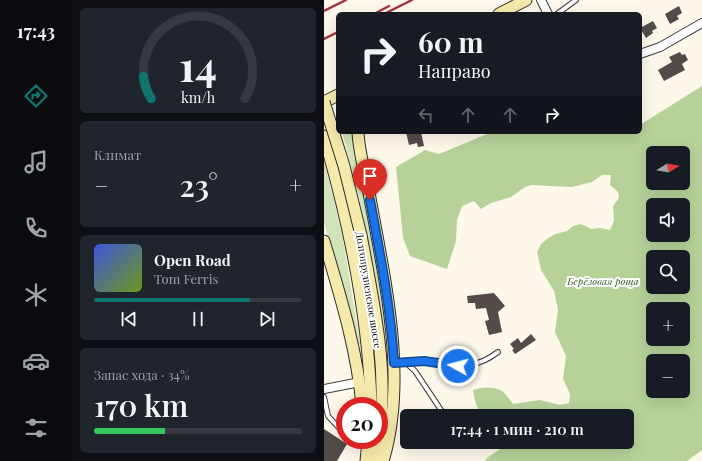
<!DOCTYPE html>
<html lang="ru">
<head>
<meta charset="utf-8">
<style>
  body { margin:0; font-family:"Playfair Display",serif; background:#20242c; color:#f1f3f6; height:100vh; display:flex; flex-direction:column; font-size:15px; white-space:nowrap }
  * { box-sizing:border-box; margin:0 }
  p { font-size:13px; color:#9ea1a6 }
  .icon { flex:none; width:22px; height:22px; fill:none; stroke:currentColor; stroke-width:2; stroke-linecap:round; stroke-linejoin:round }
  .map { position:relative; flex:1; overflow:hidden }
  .details { display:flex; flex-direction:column; gap:8px; padding:8px; background:#0d0f14; width:252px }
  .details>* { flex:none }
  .guide { position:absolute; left:12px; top:12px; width:306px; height:122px; border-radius:6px; box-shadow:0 4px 16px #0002; background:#171b24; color:#f1f3f6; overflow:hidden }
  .needle { width:26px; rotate:79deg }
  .controls { position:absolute; left:322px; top:146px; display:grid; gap:8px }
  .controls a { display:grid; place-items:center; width:44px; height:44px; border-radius:6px; background:#171b24; box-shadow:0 4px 16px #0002; font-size:20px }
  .speed { position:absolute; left:12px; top:397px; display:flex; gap:8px; font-size:20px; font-weight:700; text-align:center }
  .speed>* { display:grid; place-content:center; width:52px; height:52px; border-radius:50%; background:#171b24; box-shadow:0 4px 16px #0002; line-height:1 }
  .speed .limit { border:6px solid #d22; background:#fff; color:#111 }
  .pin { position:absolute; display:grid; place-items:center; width:34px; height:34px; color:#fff; margin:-41px -17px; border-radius:50% 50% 50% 0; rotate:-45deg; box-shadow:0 0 4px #0007 }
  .pin .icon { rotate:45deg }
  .me { position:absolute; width:44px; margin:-22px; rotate:277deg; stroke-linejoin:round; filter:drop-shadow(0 0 3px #0008) }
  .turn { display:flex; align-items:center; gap:14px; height:84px; padding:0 16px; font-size:18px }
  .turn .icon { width:52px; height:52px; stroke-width:2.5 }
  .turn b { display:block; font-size:28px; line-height:34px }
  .lanes { display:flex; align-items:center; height:38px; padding:0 16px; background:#0003; justify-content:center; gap:20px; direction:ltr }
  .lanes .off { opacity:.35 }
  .big { font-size:30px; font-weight:600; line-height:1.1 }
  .details .card { flex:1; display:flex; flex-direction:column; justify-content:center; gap:6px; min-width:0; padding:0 14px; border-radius:6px; background:#20242c }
  .details .dial { align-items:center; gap:0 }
  .dial svg { height:104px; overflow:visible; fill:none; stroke:#363941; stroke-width:7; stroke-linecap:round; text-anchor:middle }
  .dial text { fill:#f1f3f6; stroke:none }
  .song { display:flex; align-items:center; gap:12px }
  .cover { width:48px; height:48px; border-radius:6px; background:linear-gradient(135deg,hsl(230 70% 55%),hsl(80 70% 35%)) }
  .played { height:4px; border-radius:2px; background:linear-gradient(90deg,#0f766e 75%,#363941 75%) }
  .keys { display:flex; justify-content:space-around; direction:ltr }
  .heat { display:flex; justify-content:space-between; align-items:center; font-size:22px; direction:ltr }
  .charge { height:6px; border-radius:3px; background:linear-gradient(90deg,#34c759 34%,#363941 0) }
  .trip { position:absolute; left:76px; top:409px; width:234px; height:40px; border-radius:6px; background:#171b24; box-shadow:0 4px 16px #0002; font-weight:600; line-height:40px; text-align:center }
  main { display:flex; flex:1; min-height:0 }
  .menu { display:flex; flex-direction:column; width:72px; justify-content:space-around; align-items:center; background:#090b0e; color:#9ea1a6 }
  .menu .icon { width:28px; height:28px }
  .menu .selected { color:#0f766e }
  .menu b { font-size:18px; color:#f1f3f6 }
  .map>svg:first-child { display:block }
</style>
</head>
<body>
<main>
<nav class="menu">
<b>17:43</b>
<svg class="icon selected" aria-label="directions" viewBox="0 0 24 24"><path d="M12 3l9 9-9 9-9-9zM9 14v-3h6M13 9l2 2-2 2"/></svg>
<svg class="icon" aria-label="music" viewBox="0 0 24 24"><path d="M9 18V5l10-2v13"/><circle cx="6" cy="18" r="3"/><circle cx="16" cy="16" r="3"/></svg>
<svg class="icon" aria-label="phone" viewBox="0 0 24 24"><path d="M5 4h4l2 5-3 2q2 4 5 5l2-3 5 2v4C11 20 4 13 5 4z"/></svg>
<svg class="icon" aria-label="climate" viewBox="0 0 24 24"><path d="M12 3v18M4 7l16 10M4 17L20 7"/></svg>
<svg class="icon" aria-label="car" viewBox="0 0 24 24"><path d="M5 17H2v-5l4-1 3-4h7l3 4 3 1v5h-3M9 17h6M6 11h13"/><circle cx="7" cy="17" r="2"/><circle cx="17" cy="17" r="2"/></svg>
<svg class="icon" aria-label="filters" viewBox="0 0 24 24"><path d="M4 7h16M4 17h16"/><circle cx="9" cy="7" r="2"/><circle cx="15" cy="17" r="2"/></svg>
</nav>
<section class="details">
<div class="card dial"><svg viewBox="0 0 100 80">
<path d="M14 69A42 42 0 1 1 86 69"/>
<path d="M14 69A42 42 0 0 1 8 52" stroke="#0f766e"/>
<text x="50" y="56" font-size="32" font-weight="700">14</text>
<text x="50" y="72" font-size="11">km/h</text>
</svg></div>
<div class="card"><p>Климат</p>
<div class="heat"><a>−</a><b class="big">23°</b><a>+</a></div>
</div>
<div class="card">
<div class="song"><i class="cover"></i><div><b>Open Road</b><p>Tom Ferris</p></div></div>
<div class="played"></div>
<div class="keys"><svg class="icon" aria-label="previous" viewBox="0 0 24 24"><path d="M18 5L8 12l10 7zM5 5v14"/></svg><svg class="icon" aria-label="pause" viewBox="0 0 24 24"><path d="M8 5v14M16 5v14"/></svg><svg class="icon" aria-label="next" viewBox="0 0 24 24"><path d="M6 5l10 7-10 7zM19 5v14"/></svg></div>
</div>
<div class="card"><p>Запас хода · 34%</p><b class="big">170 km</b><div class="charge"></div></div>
</section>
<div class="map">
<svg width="378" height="461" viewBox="0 0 378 461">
  <rect width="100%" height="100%" fill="#fdf8ea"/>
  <!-- green -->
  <g fill="#d1e3b8">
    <path d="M18,132h12l28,155 6,48 -3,1c-10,-69 -24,-137 -43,-204z"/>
    <path d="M0,160l19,79 17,105 -2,1 -34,-123z"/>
  </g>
  <!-- forest -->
  <path fill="#b6d299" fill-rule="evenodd" d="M378,86v364l-15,11h-202l3,-4 23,-15h116v-26h-142c-8,-5 -11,-17 -12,-26 8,-3 20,-4 29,1 4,3 8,9 11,13l27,-4 20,5 9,-2 1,-9 -7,-15 3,-23 -11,-24 3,-22 -4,-19 -13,-21 -4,-18 4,-8 6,-5 8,-5 12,-3 6,-5 8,-2 11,5 9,-1 9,2 4,-9 -1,-15 6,-8 -1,-6 -8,-7 1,-10h-9l-10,7 -20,5 -40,-2 -7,2 -14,10 -20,6 -10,6 -7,-8 -12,5 -5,14 -1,21 -9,28 -37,-13 -7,-18 -7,-71 29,-17 14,4 53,-22h148v-10l3,1zM329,153h30v30h-30zM329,205h30v30h-30zM329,257h30v30h-30zM329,309h30v30h-30zM329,361h30v30h-30z"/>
  <!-- building -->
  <g fill="#524b48">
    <path d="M355,6l3,7 -5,3 2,3 -9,5 -5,-10z"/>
    <path d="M329,21l4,7 -5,3 1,2 -7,5 -6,-10z"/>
    <path d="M356,52l2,3 3,-1 3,6 -6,4 3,6 -21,11 -6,-11 14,-8 -3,-5z"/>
    <path d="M82,132h15l3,14 -6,1 -1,-4 -8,2z"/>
    <path d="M170,293l11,13 -7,6 4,20 -13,3 -4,-14 4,-1 -3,-12 -10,1 -1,-6h-7l-1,-7z"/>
    <path d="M207,334l5,6 -21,14 -3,-4 2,-1 -4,-5 8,-6 3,5z"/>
    <path d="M0,429l23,15 -10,17h-13z"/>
  </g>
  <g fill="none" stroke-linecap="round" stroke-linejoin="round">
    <!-- lane casing -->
    <g stroke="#3d3d3d" stroke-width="6">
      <g id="lane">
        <path d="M233,14l19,-14"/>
        <path d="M81,362l10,9 28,42"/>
        <path d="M70,363c11,-1 21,-2 32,-1 29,2 46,10 72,-10"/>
        <path d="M0,397l4,19 13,14"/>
      </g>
    </g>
    <!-- street casing -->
    <g stroke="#3d3d3d" stroke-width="10">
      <g id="street">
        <path d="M217,0l7,14"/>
        <path d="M316,54l20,-7 42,-24"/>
        <path d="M0,389l36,-7"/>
      </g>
    </g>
    <!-- secondary casing -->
    <g stroke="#2c2c2c" stroke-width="13">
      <g id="secondary">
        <path d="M175,14l27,-14"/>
        <path d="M0,102l14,-7"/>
        <path d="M34,132c1,22 8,44 12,66 15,83 38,181 13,263"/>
        <path d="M0,136c25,87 45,179 47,270"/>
        <path d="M37,235c12,65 28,134 18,200"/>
        <path d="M0,241c16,54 33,108 38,165"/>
        <path d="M42,461l2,-21"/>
        <path d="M50,461l4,-21"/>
      </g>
    </g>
    <!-- lane -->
    <use href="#lane" stroke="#fff" stroke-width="4"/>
    <!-- street -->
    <use href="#street" stroke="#fff" stroke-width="8"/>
    <!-- secondary -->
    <use href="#secondary" stroke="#f6e9ac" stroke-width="11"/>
    <!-- rail -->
    <g stroke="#aa3240" stroke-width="2.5">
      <path d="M0,11l22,-11"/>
      <path d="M50,14l15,-8"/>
      <path d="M60,14l28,-14"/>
      <path d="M0,39l14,-7"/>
    </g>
    <!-- secondary-bridge casing -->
    <g stroke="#2c2c2c" stroke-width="13" stroke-linecap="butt">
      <path id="secondary-bridge" d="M0,102l20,64 17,69"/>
    </g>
    <!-- secondary-bridge -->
    <use href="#secondary-bridge" stroke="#f6e9ac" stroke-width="11"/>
  </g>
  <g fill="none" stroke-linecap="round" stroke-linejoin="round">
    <!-- route casing -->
    <g stroke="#114b97" stroke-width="10">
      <path id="route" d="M46,200c10,54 21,108 24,163l30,-2 34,5"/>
    </g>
    <!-- route -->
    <use href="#route" stroke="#1a73e8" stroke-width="7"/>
  </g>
  <g text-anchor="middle" stroke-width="4" stroke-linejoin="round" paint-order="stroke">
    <!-- park labels -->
    <g font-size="10" font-style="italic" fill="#325a23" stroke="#fff">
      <text x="279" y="285">Берёзовая роща</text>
    </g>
    <!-- street labels -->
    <g font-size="10" fill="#0a0a0a" stroke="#fff">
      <text transform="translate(45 290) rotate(81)" y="4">Долгопрудненское шоссе</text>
    </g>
  </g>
</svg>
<div class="controls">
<a><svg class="needle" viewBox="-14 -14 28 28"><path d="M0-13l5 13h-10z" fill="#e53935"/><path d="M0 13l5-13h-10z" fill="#9ea1a6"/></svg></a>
<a><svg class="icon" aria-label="sound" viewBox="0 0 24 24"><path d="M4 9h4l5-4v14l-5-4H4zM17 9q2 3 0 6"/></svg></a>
<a><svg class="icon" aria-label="search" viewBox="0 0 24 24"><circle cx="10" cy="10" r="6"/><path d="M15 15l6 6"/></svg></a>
<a>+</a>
<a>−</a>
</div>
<div class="speed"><div class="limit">20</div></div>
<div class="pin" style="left:46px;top:200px;background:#d93025"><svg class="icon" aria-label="arrive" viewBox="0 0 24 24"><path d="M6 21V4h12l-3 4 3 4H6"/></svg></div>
<svg class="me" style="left:134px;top:366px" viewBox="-20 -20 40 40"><circle r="17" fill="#1a73e8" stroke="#fff" stroke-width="3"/><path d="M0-11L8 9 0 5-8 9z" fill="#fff"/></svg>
<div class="trip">17:44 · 1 мин · 210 m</div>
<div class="guide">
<div class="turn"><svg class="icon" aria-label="right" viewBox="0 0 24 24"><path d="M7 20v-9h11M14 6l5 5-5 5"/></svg><div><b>60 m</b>Направо</div></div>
<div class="lanes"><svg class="icon off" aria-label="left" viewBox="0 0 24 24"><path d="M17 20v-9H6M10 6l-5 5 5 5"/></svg><svg class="icon off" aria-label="ahead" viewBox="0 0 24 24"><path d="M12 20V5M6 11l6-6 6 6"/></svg><svg class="icon off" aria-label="ahead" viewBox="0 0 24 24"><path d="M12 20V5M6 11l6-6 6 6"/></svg><svg class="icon" aria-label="right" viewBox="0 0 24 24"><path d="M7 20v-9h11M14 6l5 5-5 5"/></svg></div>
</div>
</div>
</main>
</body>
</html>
